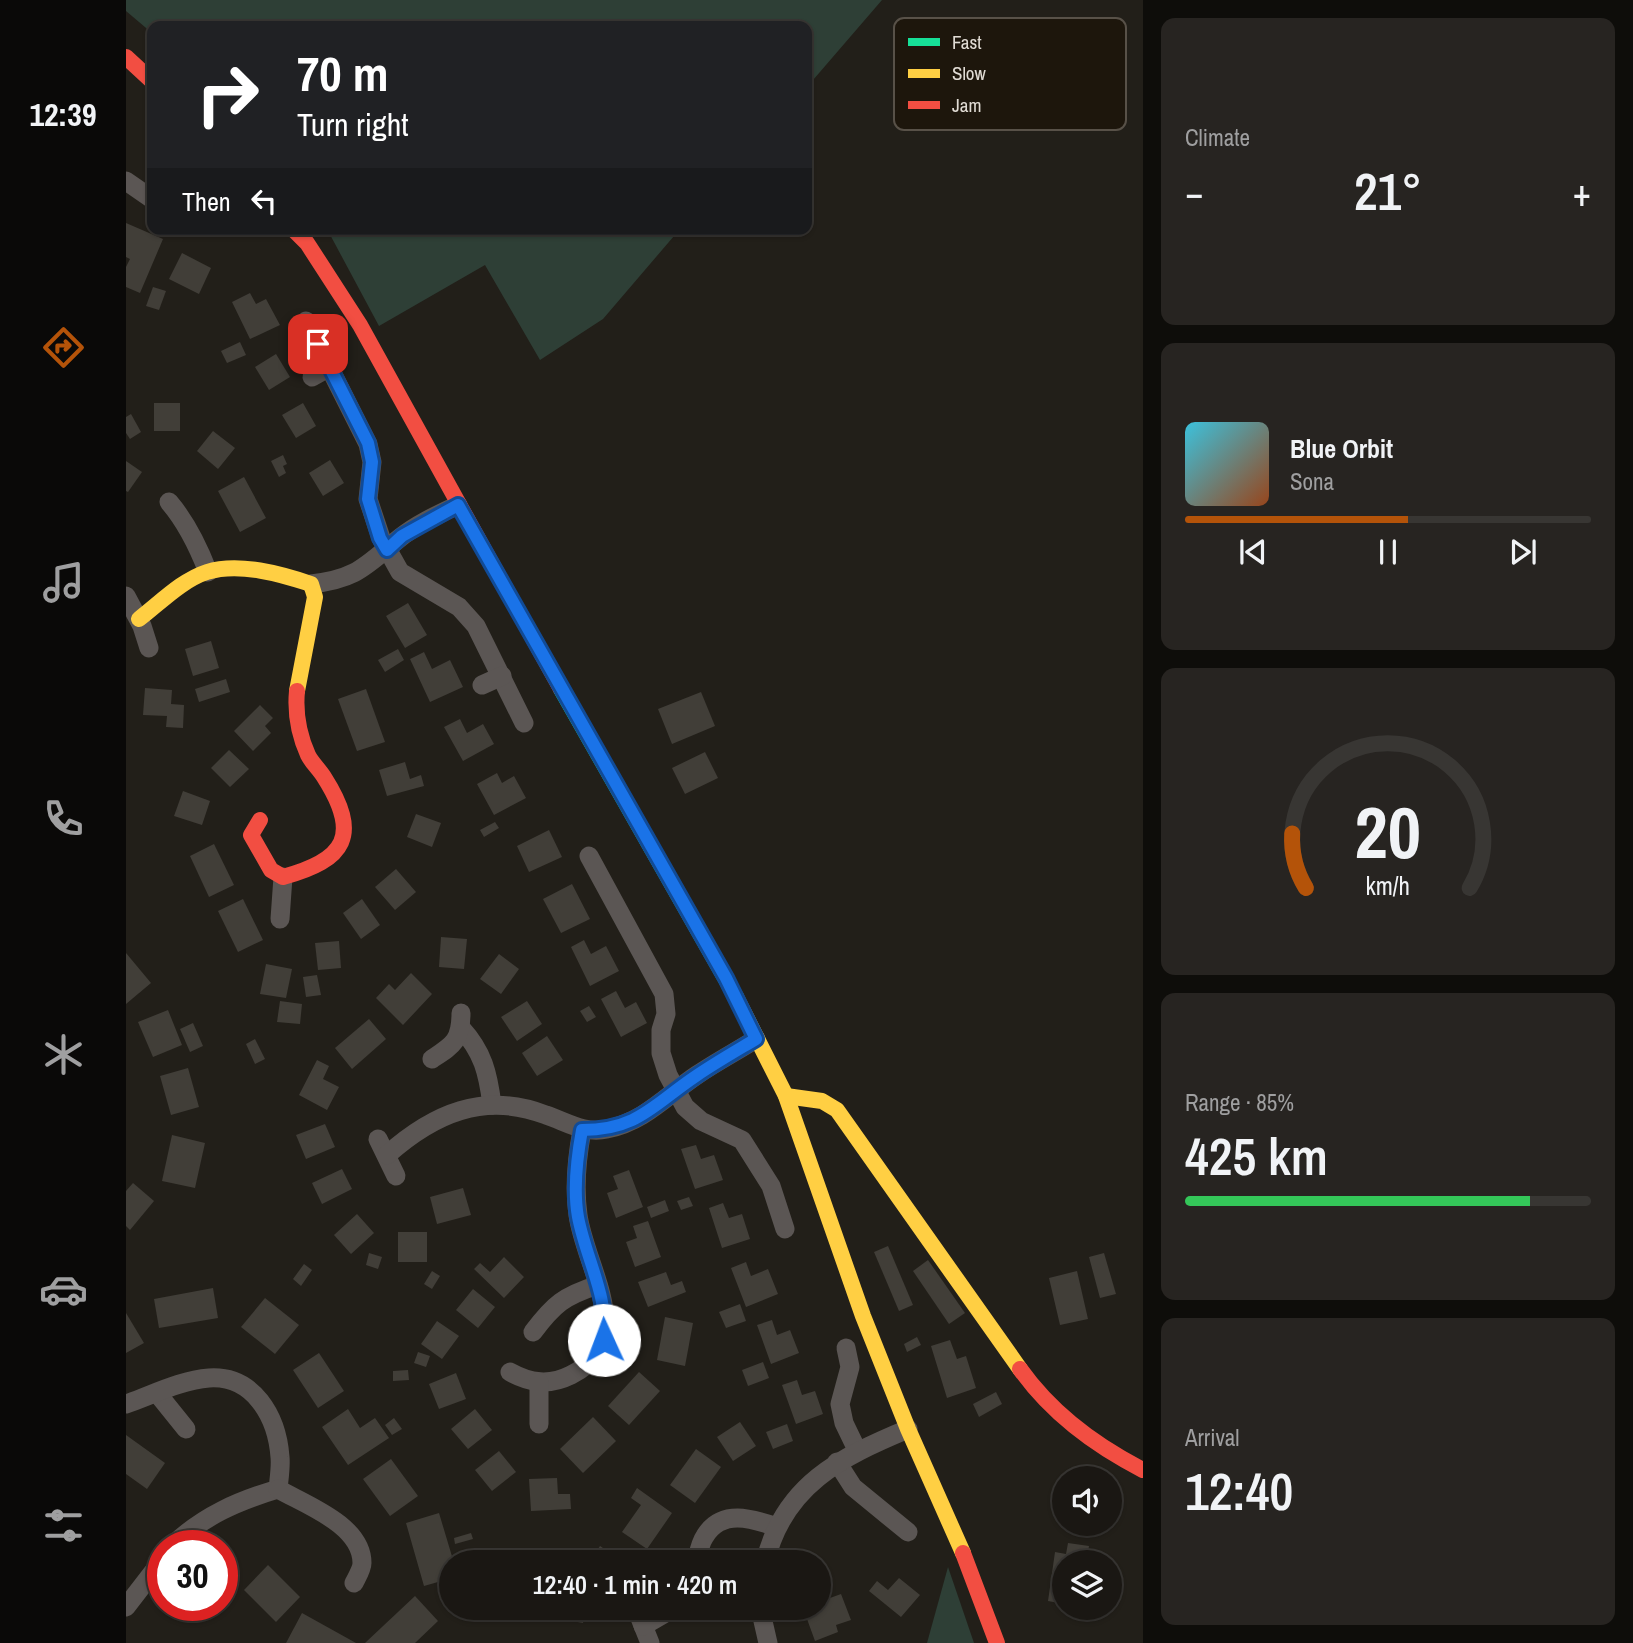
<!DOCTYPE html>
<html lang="en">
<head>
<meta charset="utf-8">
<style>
  body { margin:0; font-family:"Archivo Narrow",sans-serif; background:#272421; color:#f1f3f6; height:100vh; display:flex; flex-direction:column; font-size:26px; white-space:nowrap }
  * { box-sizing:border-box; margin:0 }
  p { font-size:23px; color:#9f9fa0 }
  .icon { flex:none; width:38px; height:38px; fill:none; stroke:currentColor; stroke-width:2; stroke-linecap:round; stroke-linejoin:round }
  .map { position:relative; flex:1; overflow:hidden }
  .drawer { display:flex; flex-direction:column; gap:18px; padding:18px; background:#0e0d0a; width:490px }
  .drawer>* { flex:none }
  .guide { position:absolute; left:21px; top:21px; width:665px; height:214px; border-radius:14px; box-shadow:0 2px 5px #0004,0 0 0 2px #383633; background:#202124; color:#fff; overflow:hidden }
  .buttons { position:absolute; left:926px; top:1466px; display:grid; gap:14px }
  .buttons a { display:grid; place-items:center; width:70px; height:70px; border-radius:50%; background:#1a1713; box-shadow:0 2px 5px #0004,0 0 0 2px #383633; font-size:35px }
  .speed { position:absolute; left:21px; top:1530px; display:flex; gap:14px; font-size:35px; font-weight:700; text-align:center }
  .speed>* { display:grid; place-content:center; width:91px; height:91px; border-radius:50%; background:#1a1713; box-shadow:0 2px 5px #0004,0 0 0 2px #383633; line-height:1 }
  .speed .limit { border:10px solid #d22; background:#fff; color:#111 }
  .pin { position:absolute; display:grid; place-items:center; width:60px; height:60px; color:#fff; margin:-30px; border-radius:14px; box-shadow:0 4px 10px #0006 }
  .me { position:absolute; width:77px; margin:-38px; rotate:358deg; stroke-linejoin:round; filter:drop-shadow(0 0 5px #0008) }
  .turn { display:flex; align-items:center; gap:24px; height:147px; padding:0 35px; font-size:32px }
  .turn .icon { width:91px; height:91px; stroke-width:2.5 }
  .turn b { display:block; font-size:49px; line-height:60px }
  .then { display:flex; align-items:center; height:66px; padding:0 35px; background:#0003; gap:14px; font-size:26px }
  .big { font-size:52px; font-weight:600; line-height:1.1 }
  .drawer .tile { flex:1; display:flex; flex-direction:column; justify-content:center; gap:10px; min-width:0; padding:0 24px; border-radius:14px; background:#272421 }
  .drawer .dial { align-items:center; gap:0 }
  .dial svg { height:182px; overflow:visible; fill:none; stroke:#383633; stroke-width:7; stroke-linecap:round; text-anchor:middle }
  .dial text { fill:#f1f3f6; stroke:none }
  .song { display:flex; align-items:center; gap:21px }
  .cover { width:84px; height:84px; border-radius:10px; background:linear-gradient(135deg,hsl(190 70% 55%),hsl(20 70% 35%)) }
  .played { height:7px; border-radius:4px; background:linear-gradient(90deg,#b45309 55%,#383633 55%) }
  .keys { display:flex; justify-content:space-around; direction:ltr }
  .heat { display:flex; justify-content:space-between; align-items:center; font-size:38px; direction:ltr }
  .charge { height:10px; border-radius:5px; background:linear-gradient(90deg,#34c759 85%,#383633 0) }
  .trip { position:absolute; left:313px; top:1550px; width:392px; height:70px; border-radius:35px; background:#1a1713; box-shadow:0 2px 5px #0004,0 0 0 2px #383633; font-weight:600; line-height:70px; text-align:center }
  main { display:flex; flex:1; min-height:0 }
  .tab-bar { display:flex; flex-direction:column; width:126px; justify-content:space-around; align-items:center; background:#0a0908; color:#9f9fa0 }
  .tab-bar .icon { width:49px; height:49px }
  .tab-bar .current { color:#b45309 }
  .tab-bar b { font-size:32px; color:#f1f3f6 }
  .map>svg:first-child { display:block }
</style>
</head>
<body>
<main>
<nav class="tab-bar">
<b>12:39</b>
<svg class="icon current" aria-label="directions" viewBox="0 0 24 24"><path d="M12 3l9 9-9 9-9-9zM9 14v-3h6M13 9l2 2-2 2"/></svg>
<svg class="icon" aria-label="music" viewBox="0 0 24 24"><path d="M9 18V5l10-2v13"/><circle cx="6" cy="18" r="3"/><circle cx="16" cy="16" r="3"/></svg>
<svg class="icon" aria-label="phone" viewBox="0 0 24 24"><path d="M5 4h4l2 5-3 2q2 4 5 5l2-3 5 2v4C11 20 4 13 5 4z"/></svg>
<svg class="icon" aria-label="climate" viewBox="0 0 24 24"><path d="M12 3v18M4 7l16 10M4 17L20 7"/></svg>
<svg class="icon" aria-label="car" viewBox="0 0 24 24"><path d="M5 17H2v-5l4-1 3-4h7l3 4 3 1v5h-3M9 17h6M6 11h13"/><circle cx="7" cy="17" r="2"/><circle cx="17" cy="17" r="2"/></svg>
<svg class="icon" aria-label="filters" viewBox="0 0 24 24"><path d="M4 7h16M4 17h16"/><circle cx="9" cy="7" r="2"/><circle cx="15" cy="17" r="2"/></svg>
</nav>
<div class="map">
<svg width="1017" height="1643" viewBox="0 0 1017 1643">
  <rect width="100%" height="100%" fill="#221f19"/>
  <!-- green -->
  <g fill="#2e3f36">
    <path d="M0,0h756l-75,87v-61h-655v7l-26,-22z"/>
    <path d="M201,229h353l-77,90 -63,41 -55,-95 -106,61z"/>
    <path d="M822,1567l26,76h-47z"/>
  </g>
  <!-- building -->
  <g fill="#413e38">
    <path d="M0,223l37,16 -23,54 -14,-6v-20l4,-8 -4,-2z"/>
    <path d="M56,253l29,15 -12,26 -30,-15z"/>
    <path d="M27,287l13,4 -7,19 -13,-4z"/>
    <path d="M124,293l6,11 10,-5 14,26 -30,14 -18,-37z"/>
    <path d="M114,342l6,13 -19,8 -6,-12z"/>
    <path d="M150,354l14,23 -21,13 -14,-23z"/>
    <rect x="28" y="403" width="26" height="28"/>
    <path d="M177,403l13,23 -20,12 -14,-23z"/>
    <path d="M5,414l10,18 -11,7 -4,-6v-16z"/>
    <path d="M87,431l22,17 -17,21 -21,-18z"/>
    <path d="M157,455l4,9 -4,2 3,7 -7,4 -8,-16z"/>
    <path d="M204,460l14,23 -21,13 -14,-23z"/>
    <path d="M0,461l16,11 -14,20 -2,-1z"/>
    <path d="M118,477l22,41 -26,14 -22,-41z"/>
    <path d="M282,603l19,32 -22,13 -19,-32z"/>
    <path d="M85,641l8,27 -26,8 -8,-27z"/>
    <path d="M272,649l6,11 -19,12 -7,-12z"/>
    <path d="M298,652l8,17 18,-9 13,27 -33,15 -20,-43z"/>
    <path d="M100,679l4,13 -31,10 -4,-13z"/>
    <path d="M19,688l27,2 -1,14 13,1 -1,23 -17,-1 1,-11 -24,-1z"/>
    <path d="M240,689l19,53 -28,9 -19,-52z"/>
    <path d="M575,692l14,34 -43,18 -14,-35z"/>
    <path d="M134,705l13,13 -8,8 6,7 -18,18 -19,-20z"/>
    <path d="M334,719l7,14 16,-9 11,20 -31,17 -19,-34z"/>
    <path d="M103,750l20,19 -19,18 -19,-19z"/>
    <path d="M579,752l13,26 -33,16 -13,-26z"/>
    <path d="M279,762l5,17 11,-4 3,11 -37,10 -8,-26z"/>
    <path d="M371,773l5,10 12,-7 12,22 -32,17 -17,-31z"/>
    <path d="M57,791l27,10 -8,24 -28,-9z"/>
    <path d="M290,814l25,9 -9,24 -25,-10z"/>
    <path d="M369,822l4,6 -15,9 -4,-7z"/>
    <path d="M423,830l13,27 -33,15 -12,-26z"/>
    <path d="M88,844l20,41 -25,12 -19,-41z"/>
    <path d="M270,869l20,23 -21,18 -20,-23z"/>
    <path d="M446,884l18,35 -29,14 -18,-34z"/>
    <path d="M117,899l20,41 -25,12 -20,-41z"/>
    <path d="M236,899l18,26 -19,14 -18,-26z"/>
    <path d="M315,937l26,2 -3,30 -25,-2z"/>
    <path d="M458,940l7,14 15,-8 13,25 -29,15 -19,-39z"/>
    <path d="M213,941l2,27 -23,2 -3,-27z"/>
    <path d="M0,953l25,30 -25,21z"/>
    <path d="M373,954l20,15 -18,25 -21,-15z"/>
    <path d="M140,964l26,5 -6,29 -26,-4z"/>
    <path d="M285,973l21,21 -29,31 -27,-27 13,-14 6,6z"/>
    <path d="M191,975l4,20 -15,2 -3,-20z"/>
    <path d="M490,991l9,17 11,-6 11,21 -26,14 -20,-38z"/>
    <path d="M154,1001l22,3 -2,20 -23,-2z"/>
    <path d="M401,1001l15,23 -25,17 -16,-24z"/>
    <path d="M463,1006l7,11 -9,5 -7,-11z"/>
    <path d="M42,1010l14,35 -29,12 -15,-35z"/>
    <path d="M243,1019l17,20 -34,30 -17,-21z"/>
    <path d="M67,1023l10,23 -13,6 -10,-23z"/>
    <path d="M421,1036l16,24 -26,16 -15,-23z"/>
    <path d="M129,1039l10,20 -10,5 -9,-20z"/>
    <path d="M191,1060l12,6 -6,13 16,8 -12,23 -28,-15z"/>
    <path d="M62,1068l11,39 -28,8 -11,-39z"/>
    <path d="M199,1124l10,23 -29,12 -10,-24z"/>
    <path d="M46,1135l33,8 -10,45 -33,-7z"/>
    <path d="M570,1145l5,14 13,-4 9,25 -28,9 -14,-40z"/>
    <path d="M216,1169l10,20 -30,15 -10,-21z"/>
    <path d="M503,1170l14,37 -27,11 -9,-25 11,-4 -5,-13z"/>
    <path d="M7,1183l21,18 -24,29 -4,-4v-35z"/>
    <path d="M337,1188l8,27 -34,9 -7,-27z"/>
    <path d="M563,1197l4,9 -12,4 -4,-9z"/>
    <path d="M539,1200l4,11 -18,7 -4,-11z"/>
    <path d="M597,1203l6,15 13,-4 8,25 -28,9 -13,-40z"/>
    <path d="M231,1214l17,19 -23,21 -17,-19z"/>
    <path d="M522,1221l13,36 -26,10 -9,-25 11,-4 -4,-12z"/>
    <rect x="272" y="1232" width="29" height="30"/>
    <path d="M762,1246l25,59 -14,6 -25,-59z"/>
    <path d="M243,1253l13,4 -4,12 -12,-4z"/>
    <path d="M978,1253l12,41 -16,4 -11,-41z"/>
    <path d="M378,1257l20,20 -20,21 -30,-29 6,-6 10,9z"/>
    <path d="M802,1260l37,53 -16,11 -36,-53z"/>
    <path d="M620,1262l5,14 17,-7 10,25 -32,13 -15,-39z"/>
    <path d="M178,1264l8,6 -11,16 -8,-7z"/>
    <path d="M306,1271l8,5 -8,13 -8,-5z"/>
    <path d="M951,1271l11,48 -28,6 -11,-47z"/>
    <path d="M540,1272l5,13 11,-4 4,11 -38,15 -10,-25z"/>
    <path d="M87,1288l5,30 -59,10 -5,-29z"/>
    <path d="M347,1289l22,18 -17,21 -22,-18z"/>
    <path d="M139,1298l34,27 -24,29 -34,-27z"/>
    <path d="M614,1304l6,17 -20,7 -7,-16z"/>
    <path d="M0,1313l18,30 -18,10z"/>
    <path d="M539,1317l28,6 -8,43 -28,-6z"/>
    <path d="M646,1320l5,15 13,-5 9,23 -28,11 -14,-39z"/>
    <path d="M311,1321l22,15 -17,23 -21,-15z"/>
    <path d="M791,1337l4,8 -14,7 -3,-8z"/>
    <path d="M824,1340l7,19 9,-3 10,32 -29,10 -16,-52z"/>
    <path d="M292,1352l12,4 -4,11 -12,-4z"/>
    <path d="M193,1353l25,38 -26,17 -25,-38z"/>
    <path d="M637,1362l6,16 -21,8 -6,-16z"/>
    <path d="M282,1370l1,10 -16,1v-10z"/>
    <path d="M513,1372l21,19 -31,34 -21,-19z"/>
    <path d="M330,1373l10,26 -27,10 -10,-25z"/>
    <path d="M671,1380l5,15 13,-4 8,23 -27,10 -14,-39z"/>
    <path d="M870,1392l6,12 -23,13 -6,-13z"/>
    <path d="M222,1409l12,19 15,-10 14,20 -41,27 -26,-38z"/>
    <path d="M349,1409l17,21 -24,19 -17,-20z"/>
    <path d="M467,1417l23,24 -33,32 -23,-24z"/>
    <path d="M268,1418l8,11 -10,6 -7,-10z"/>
    <path d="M614,1422l16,24 -23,15 -16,-24z"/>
    <path d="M661,1424l6,17 -20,8 -7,-17z"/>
    <path d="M0,1435l39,28 -18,26 -21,-15z"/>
    <path d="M570,1449l25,18 -26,36 -25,-18z"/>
    <path d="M373,1451l17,21 -24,19 -17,-21z"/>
    <path d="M265,1459l27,37 -28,20 -27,-37z"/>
    <path d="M431,1478l1,16h12l1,15 -40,2 -2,-32z"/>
    <path d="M511,1488l35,25 -25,36 -25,-17 19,-27 -10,-7z"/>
    <path d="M313,1513l15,50h-2v15l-28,8 -18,-63z"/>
    <path d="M345,1533l2,6 -18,5 -1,-6z"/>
    <path d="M942,1543l21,3 -3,17h-22v41l-16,-3 7,-49 11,2z"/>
    <path d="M474,1546l25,17h-36z"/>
    <path d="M142,1565l32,32 -24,25 -32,-32z"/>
    <path d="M773,1578l21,17 -19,22 -32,-26 8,-10 11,9z"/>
    <path d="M715,1594l10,26 -15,5 2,7 -23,9 -12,-33h16v-6z"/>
    <path d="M289,1596l23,25 -23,22h-50z"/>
    <path d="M380,1608h19l1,3 -14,8z"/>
    <path d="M431,1608h28l-2,15 -28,-5z"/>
    <path d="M176,1613l54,30h-70z"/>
  </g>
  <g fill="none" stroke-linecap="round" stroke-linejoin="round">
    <!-- street -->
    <g stroke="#5b5654" stroke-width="19">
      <path d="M0,181l26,18"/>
      <path d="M180,321l62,123 4,18 -4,37 13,39 19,34 59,35 17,19 48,97"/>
      <path d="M186,377l18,-10"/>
      <path d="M43,502c18,21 29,44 39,70"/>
      <path d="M185,584c47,-5 55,-19 90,-47 16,-13 38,-23 57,-32"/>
      <path d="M0,596l16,30 7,22"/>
      <path d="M356,685l20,-9"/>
      <path d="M463,856l75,138 2,20 -5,16v23l7,22 17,32 16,14 41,19 29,46 14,43"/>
      <path d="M154,919l3,-42"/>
      <path d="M335,1028c22,24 27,45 31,77"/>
      <path d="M306,1059c21,-14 29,-18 29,-46"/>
      <path d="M252,1139l18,37"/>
      <path d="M261,1155c46,-41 97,-64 159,-40 21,7 38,19 61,14 37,-7 60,-34 90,-54 19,-13 40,-24 59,-36"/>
      <path d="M407,1332c21,-28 31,-36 65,-47"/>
      <path d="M720,1348l4,19 -10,37 4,19 13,27"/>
      <path d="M384,1372c20,11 39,14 61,3 68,-35 14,-107 7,-160 -4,-28 -1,-58 4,-85"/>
      <path d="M31,1393l29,36"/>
      <path d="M0,1404c26,-9 55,-24 83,-26 44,-3 68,38 71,79 1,10 -1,22 -2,32 -40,12 -75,27 -105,56"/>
      <path d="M413,1424v-42"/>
      <path d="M711,1462l16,25 55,45"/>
      <path d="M152,1489c28,16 84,36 84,74 0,6 -5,14 -8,20"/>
      <path d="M570,1563c2,-9 4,-20 9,-27 17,-28 48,-17 72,-9"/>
      <path d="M639,1563c18,-78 76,-106 143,-134"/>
      <path d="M0,1607l37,-48"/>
      <path d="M510,1608l14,35"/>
      <path d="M634,1608l8,35"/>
      <path d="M517,1626l31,-18"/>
    </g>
    <!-- fast -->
    <path stroke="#16e098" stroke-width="16" d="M435,689l175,308"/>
    <!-- slow -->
    <g stroke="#ffcf43" stroke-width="16">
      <path d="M13,619c21,-16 43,-39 68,-47 32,-10 74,2 104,12l4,13 -18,94"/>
      <path d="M610,997l50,99 77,220 45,113 55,124"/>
      <path d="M660,1096l36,5 15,9 183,259"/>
    </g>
    <!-- jam -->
    <g stroke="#f24e42" stroke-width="16">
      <path d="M0,57l26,24"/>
      <path d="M167,229l14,14 53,82 201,364"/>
      <path d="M134,820l-9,15 20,35 12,7c63,-17 78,-42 41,-100 -5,-8 -12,-14 -16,-22 -9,-20 -13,-43 -11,-64"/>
      <path d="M894,1369c32,45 74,76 123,101"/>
      <path d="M837,1553l34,90"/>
    </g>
  </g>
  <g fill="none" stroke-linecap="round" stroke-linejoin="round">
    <!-- route casing -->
    <g stroke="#114b97" stroke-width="18">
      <path id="route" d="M192,344l50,99 4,19 -4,37 12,39 7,12 15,-14 56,-31 268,473 30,61c-20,12 -41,24 -60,37 -42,28 -58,54 -114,54 -5,27 -9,59 -4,87 8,42 31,80 26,123"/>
    </g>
    <!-- route -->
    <use href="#route" stroke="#1a73e8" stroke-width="12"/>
  </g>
  <!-- legend -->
  <rect x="768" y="18" width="232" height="112" rx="10" fill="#1d160c" stroke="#585148" stroke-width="2"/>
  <rect x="782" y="38" width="32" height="8" fill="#16e098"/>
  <rect x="782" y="69" width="32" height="9" fill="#ffcf43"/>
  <rect x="782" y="101" width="32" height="8" fill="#f24e42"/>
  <g font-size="19" fill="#e0dbd4">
    <text x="826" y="49">Fast</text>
    <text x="826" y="80">Slow</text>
    <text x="826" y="112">Jam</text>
  </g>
</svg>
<div class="buttons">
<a><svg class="icon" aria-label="sound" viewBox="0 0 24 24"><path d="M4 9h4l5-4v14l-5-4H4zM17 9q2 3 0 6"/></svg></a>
<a><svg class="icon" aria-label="layers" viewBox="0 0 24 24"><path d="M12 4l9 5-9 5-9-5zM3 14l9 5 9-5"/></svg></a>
</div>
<div class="speed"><div class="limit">30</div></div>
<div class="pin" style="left:192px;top:344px;background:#d93025"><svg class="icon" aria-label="arrive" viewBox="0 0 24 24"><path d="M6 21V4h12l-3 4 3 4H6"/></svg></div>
<svg class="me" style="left:478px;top:1340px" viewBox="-20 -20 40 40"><circle r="19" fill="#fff"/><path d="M0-13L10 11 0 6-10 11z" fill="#1a73e8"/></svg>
<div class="trip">12:40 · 1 min · 420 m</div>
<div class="guide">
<div class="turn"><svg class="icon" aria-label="right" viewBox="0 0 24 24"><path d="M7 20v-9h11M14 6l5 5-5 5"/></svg><div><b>70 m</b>Turn right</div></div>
<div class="then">Then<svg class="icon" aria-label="left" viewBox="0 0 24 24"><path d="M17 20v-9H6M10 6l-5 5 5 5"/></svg></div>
</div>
</div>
<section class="drawer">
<div class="tile"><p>Climate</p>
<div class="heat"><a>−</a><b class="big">21°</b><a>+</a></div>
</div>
<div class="tile">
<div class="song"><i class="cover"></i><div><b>Blue Orbit</b><p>Sona</p></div></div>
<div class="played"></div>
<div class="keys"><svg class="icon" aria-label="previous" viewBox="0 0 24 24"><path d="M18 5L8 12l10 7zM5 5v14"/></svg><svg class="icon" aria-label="pause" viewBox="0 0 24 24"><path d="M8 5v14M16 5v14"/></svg><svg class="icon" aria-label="next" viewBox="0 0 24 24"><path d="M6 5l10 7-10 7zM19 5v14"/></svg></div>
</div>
<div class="tile dial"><svg viewBox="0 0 100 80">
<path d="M14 69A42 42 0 1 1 86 69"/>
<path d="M14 69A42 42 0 0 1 8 45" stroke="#b45309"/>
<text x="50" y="56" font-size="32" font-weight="700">20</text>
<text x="50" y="72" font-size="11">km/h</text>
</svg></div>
<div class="tile"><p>Range · 85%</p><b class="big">425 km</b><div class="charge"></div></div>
<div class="tile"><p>Arrival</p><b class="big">12:40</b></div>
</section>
</main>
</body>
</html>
